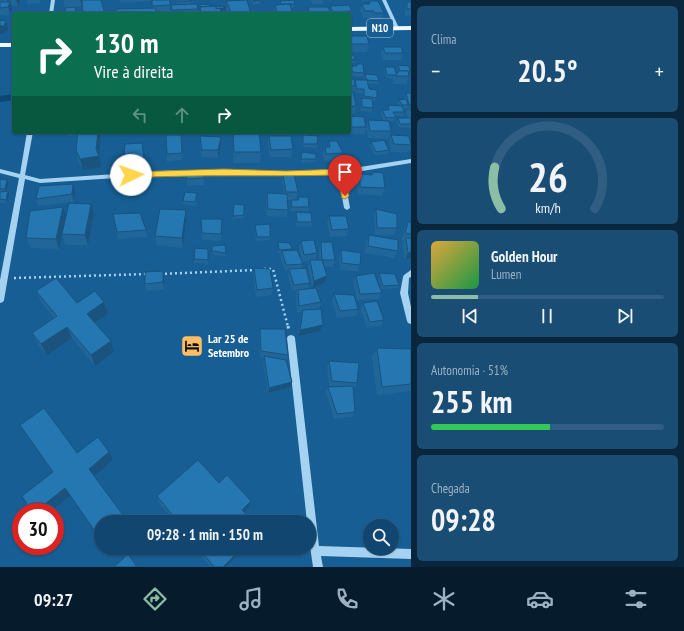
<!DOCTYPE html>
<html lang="pt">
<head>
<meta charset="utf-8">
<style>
  body { margin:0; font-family:"PT Sans Narrow",sans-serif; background:#194d74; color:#f1f3f6; height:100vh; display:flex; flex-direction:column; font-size:15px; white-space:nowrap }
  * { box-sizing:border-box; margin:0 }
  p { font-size:13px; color:#9cb1c3 }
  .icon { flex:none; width:22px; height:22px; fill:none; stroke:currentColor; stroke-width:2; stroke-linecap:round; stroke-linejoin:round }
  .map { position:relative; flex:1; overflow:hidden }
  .drawer { display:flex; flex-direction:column; gap:6px; padding:6px; background:#09263d; width:273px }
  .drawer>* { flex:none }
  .hud { position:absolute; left:12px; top:12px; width:339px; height:122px; border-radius:4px; box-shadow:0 1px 3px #0004,0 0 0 1px #305e82; background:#0b6e4f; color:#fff; overflow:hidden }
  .fabs { position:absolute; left:363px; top:519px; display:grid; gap:8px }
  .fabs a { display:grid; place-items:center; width:36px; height:36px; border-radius:50%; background:#10466f; box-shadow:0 1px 3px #0004,0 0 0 1px #305e82; font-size:20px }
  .speed { position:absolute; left:12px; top:503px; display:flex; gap:8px; font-size:20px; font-weight:700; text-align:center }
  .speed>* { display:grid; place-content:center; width:52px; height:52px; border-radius:50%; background:#10466f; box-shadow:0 1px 3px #0004,0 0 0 1px #305e82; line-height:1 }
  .speed .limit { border:6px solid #d22; background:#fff; color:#111 }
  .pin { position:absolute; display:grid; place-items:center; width:34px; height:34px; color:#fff; margin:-41px -17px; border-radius:50% 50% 50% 0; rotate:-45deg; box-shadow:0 0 4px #0007 }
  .pin .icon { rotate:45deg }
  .me { position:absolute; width:44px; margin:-22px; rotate:87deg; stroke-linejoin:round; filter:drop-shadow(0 0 3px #0008) }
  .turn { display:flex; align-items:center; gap:14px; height:84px; padding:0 16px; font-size:18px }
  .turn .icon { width:52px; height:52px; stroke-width:2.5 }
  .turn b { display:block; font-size:28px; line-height:34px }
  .lanes { display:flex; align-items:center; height:38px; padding:0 16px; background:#0003; justify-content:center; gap:20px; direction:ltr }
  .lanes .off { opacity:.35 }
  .big { font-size:30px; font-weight:600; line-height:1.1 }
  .drawer .tile { flex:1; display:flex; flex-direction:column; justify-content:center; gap:6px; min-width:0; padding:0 14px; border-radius:6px; background:#194d74 }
  .drawer .dial { align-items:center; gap:0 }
  .dial svg { height:104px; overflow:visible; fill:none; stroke:#305e82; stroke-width:7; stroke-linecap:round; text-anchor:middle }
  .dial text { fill:#f1f3f6; stroke:none }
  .song { display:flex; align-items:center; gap:12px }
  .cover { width:48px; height:48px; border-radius:6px; background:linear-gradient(135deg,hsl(40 70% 55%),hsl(140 70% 35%)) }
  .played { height:4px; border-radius:2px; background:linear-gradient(90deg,#8abfa5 20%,#305e82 20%) }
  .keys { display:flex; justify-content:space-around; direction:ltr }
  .heat { display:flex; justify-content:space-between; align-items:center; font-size:22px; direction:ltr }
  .charge { height:6px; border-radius:3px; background:linear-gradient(90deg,#34c759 51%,#305e82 0) }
  .trip { position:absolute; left:94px; top:515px; width:222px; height:40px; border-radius:20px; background:#10466f; box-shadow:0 1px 3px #0004,0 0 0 1px #305e82; font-weight:600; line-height:40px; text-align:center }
  .tab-bar { display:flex; height:64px; justify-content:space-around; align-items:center; background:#061c2c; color:#9cb1c3 }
  .tab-bar .icon { width:28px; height:28px }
  .tab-bar .active { color:#8abfa5 }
  .tab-bar b { font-size:18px; color:#f1f3f6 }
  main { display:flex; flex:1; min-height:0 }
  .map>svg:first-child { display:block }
</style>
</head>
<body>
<main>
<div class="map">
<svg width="411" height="567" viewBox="0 0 411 567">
  <rect width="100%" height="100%" fill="#165e94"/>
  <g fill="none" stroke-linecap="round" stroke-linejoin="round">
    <!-- canal -->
    <path fill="#0e4671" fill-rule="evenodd" d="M14,94v6l-14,2v-6z"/>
    <!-- path-far1 -->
    <g stroke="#a6d2f1" stroke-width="2.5" stroke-dasharray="2 3" stroke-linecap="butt">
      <path d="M264,269h9l15,58"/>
      <path d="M160,274l95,-4"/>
      <path d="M14,278l133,-4"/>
    </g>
    <!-- path -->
    <path stroke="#a6d2f1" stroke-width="3" stroke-dasharray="2.5 3.5" stroke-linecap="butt" d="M288,326l1,5"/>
    <!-- minor -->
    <g fill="#a6d2f1" fill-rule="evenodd">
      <path d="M51,0h4l-2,14h-4z"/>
      <path d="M382,0h4l13,28v1l-4,-1z"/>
      <path d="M27,132h6l-8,43 15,4 137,-9 109,2 55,-2 70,-11v4l-67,11 6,34 -3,2 -3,-2 -6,-34 -52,2 -109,-2 -137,9 -15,-4 -21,121 -1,2 -3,1v-23l19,-102 -19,-5v-4l20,5z"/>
      <path d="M411,270v7l-2,1 -1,15 3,14v17l-3,-1 -1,-2 -7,-28 3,-16 1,-2z"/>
      <path d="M291,335l3,1 1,2 24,208 92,3v10l-90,-3 2,11h-10l-4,-28v-17h-2l-20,-184 1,-2z"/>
    </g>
    <!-- major -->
    <g fill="#f0f8ff" fill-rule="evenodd">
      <path d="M411,26v4l-62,1v-4z"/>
      <rect x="0" y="43" width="14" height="4"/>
    </g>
  </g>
  <!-- wall -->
  <g fill="#206699">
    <path d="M0,0h7l-1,2 6,7 -2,6h-10z"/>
    <path d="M10,0h10l-2,6h-6z"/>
    <path d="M27,0h14l-1,3 -12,1z"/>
    <path d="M63,0h42l-4,1h-19v5l-17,2z"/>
    <path d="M120,0h31v1l-31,1z"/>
    <path d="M152,0h18v13h-13l-5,-5z"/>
    <path d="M177,0h14v4l7,5v5h-26l-1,-9h7z"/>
    <path d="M251,0h9v4l-7,1z"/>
    <path d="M311,0h12v4h-11z"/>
    <path d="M362,0h16l-1,1 7,12 -2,8h-9l-1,-3h-9l-3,-7 2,-7h7v-3h5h-11z"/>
    <path d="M226,1l25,13h-24l-1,-3 -5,2v1h-21v-10l26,3z"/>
    <path d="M280,1l15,3 -1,4h-3l1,4 -1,2h-17v-2l1,-7h4z"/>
    <path d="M407,2h4v15l-6,-1v-7z"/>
    <path d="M330,6l22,5 -2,7h-1v-4h-42l1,-7 21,4z"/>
    <path d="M349,36l20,8 -2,8h-18z"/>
    <path d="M383,47l20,6 -2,7h-18l-2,-6z"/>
    <path d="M350,55l5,5 -1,3h-4l-1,-2z"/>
    <path d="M357,64l7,9 -1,4 -12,-1v-6l1,-4h5z"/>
    <path d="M398,65l12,7 -4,12h-14l2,-5 -8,-1 -2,-8 1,-3 11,7 2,-2 -1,-3z"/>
    <path d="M365,74l14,7 -1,3h-10l1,5 8,9 -2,3h-3l1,7 -2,4 -10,-1v-9l1,-4h1v-5h-7l-1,-6 -2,6 3,13 -2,8h-5v-35l6,3v-2h10l-1,-2z"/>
    <path d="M406,93h5v35l-13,-1 -1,-6 1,-3h10l-2,-5 2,-4 -1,-2v1l-4,1 1,3 -1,4h-8l1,1 -2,4h-5l2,10 -2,8 -21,-1 -2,-9 -2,6 -16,-1 -1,-2h2v-16l17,10 2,-6 16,1 -3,-7 1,-4h5l1,-5h11l-1,-2 1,-3 6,-1v-2z"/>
    <path d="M66,132h38v2l-3,1v1l-2,20 2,11 -18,3 -5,-9 -2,-11 1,-14h-9z"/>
    <path d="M233,132h26l2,20 -1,11h-27z"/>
    <path d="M166,135h15l1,25 -15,2z"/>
    <path d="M303,135l14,9v4l-14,-1 -1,-8z"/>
    <path d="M391,135l20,8v3l-3,6h-17l-2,-10z"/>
    <path d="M200,136l21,1v7l-3,14 -16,-1 -2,-13z"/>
    <path d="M269,136l24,13 -2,8h-21l-2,-14z"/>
    <path d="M329,141l14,12 -2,7 -17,1 -1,-7 2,-7h3z"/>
    <path d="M371,142l18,8 -1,4 -13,1 -5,-9z"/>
    <path d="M142,143l3,22h-20l-1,-7z"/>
    <path d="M302,152l14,7 -1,3 -14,1z"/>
    <path d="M186,170l18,8v7l-17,1z"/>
    <path d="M360,174l12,1 13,13 -3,8 -24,-2 -1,-13z"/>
    <path d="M283,175l15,17 -2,8h-8v10l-1,7 -20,-1 -1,-16 1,-7 17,1 -2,-12z"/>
    <path d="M0,179l9,4 -2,8h1l1,4 -2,8h-7z"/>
    <path d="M75,191l-1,11 -36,4 -2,-7z"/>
    <path d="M197,197l-1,9 -13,-2v-3z"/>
    <path d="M298,197l11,10 -1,4h-17l-1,-7 1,-4h7z"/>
    <path d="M376,209l21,19 -3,7h-19l-1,-19z"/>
    <path d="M186,210v11l-3,27 -26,-2 -2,-10z"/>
    <path d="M296,212l16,10 -1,4h-15z"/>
    <path d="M94,214l-6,31h-23l-3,-10 -3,14 -28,-1 -5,-10 40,-21z"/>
    <path d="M113,214l33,16 1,7 -29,2z"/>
    <path d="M244,215v3l-12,1 1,-3z"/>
    <path d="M329,216l20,13 -2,7 -17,1 -3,-14z"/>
    <path d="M201,219h21l-1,22 -19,-1z"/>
    <path d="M408,222h3v36l-6,2 -3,-15 2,-5h-2l2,-11z"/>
    <path d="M255,225l15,12v3l-14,1 -1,-12z"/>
    <path d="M369,235l29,16 -4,7 -29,-5 1,-11z"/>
    <path d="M301,241l16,12 -2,7h4v-11l2,-7 14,18 -2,7h-9l3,9 -3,7 -12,5 -4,-21 1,-6 -7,1 -3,-14z"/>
    <path d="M278,242l14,7v1l11,14 -1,4 8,15 -2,6 13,13 -2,7 4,16 -3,6 -22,5 3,-20 1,-4h-5l-1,-16 1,-6 -5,1 -4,-15 1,-5h-4l-5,-14 1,-4h-3z"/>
    <path d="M212,246l14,7v3l-14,-1z"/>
    <path d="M208,249v15l-14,-1v-4z"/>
    <path d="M341,250l19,15 -2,6 -18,-1 -1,-13z"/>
    <path d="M254,268l19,20 -1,7 -16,2 -3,-22z"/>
    <path d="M163,271l1,7v11l-18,2 -1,-7z"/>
    <path d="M379,273l20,12 -1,3 -17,1 1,4 -3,6 -22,1 -4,-17 3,-7 25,12 -3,-11z"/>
    <path d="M36,291l41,12 31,11 -13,9 19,29 -19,14 -23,-28 -25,17 -9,-11 -6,-11 22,-15 -12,-15z"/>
    <path d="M334,294l24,15 -2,7 -19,2 -5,-17z"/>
    <path d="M363,303l21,17 -3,6 -14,2 -6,-18z"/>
    <path d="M260,329l28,26 -1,6h-1l6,21 -2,5 -22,6 -5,-31 1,-4 -4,-1 -1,-22z"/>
    <path d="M377,348l34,1v42l-34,4 -5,-39z"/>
    <path d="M329,361l28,22 -3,5h-1l2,24 -3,5 -18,2 -8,-27 2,-5 6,-1h-5l-2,-20z"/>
    <path d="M219,483l30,24 -5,5 9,10h-78l-16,-19 -2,-7z"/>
    <path d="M195,548h49l-18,19h-16z"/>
  </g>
  <!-- shaded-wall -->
  <g fill="#1a537d">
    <path d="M16,0h4l-2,6z"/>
    <path d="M80,0h3l-1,6z"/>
    <path d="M10,2l2,7 -2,6 -2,-8z"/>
    <path d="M226,7v4l-6,2v-4z"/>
    <path d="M6,21l2,7 -1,5 -7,1v-8z"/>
    <path d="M98,132h2l1,4 -2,20 2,11 -18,3 -3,-11 16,-10z"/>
    <path d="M221,137v7l-3,14v-8z"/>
    <path d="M7,180l2,3 -3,9 -1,-3z"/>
    <path d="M73,184l2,7 -1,11 -2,-8z"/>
    <path d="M8,191l1,4 -2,8 -1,-3z"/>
    <path d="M91,204l3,10 -6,31 -3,-10z"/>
    <path d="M63,207l3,10 -7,32 -3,-10z"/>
    <path d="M186,210v11l-3,27 -1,-10z"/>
    <path d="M411,252v6l-6,2 3,-7z"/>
    <path d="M163,271l1,7v11l-1,-7z"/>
    <path d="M327,276l-3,7 -12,5 2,-7z"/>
    <path d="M104,302l4,12 -17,11 -4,-11z"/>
    <path d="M323,325l-3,6 -22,5 2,-6z"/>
    <path d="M67,327l5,11 -25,17 -6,-11z"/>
    <path d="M111,341l3,11 -19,14 -4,-11z"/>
    <path d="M292,382l-2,5 -22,6 1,-5z"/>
    <path d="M109,452l4,8 -19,16 -5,-7z"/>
    <path d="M65,488l6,7 -21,17h-15z"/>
    <path d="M251,501l-2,6 -8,9 1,-6z"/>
    <path d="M107,548h4l-2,2z"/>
    <path d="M242,548h2l-18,19h-3z"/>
  </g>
  <!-- building -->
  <g fill="#2577b2" stroke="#1a537d">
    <path d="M82,0h19l4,14h-22z"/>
    <path d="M152,0h18v5l-18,1z"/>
    <path d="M179,0h12v1l-12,1z"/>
    <path d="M247,0l4,14h-19l-6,-13z"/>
    <path d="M253,0h7l-7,1z"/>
    <path d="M294,0l1,4h-14l-1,-3z"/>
    <path d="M369,1h9l6,12h-9l-1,-2h-9l-3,-7h8z"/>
    <path d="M0,2h10l-2,5 -8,1z"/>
    <rect x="407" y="2" width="4" height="7"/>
    <path d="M197,4l1,5 -26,1 -1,-5z"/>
    <path d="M200,4l26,3 -6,2v-1l-4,1v-3l-16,1v1z"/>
    <path d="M290,4l2,8h-15l-2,-7z"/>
    <path d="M349,5l3,6 -19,1 -3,-6z"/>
    <path d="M216,6v3l4,-1 1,5 -9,1 -1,-2 -10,1 -1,-6z"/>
    <path d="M76,7l-1,7h-10v-6z"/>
    <path d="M308,7h20l3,7h-21z"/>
    <path d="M155,8l2,6h-41v-5z"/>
    <rect x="292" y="13" width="12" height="1"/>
    <path d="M0,20l6,1 -2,5h-4z"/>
    <path d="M349,36h18l2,8h-20z"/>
    <path d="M383,47h18l2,6h-18z"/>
    <path d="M350,55h4l1,5 -5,-1z"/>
    <path d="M357,64h6l1,9 -12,-1v-6h5z"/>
    <path d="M398,65l11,1 1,6h-2v-1h-8z"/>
    <path d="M385,67h9l3,8h-10z"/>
    <path d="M399,71h9l1,5h-14z"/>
    <path d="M365,74l12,1 2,6 -12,-1 2,9 8,1v8l-13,-2v-7h-7l-2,-9h12z"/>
    <path d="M349,79h5l1,7 -6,-1z"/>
    <path d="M349,92h4l3,14h-7z"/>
    <path d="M406,93h5v12h-2z"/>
    <path d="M362,98l10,1 1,9 -11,-1z"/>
    <path d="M406,99l2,6h-6l-3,-5z"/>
    <path d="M388,105l14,1 2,6h-11l3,5 -10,1 -4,-8h7z"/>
    <path d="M409,105h2v6z"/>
    <path d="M349,116l15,1 2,10h-16z"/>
    <path d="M398,118h13v6h-11z"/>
    <path d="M368,120l21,1 2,10h-21z"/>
    <path d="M78,132h20l-2,17 3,7 -19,3 -4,-9z"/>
    <path d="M233,132h26l2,20h-27z"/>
    <path d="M166,135h15l1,18 -15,1z"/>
    <path d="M303,135l15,1 -1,8h-14z"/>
    <path d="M391,135l18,1 2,9 -17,-1z"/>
    <path d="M200,136l21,1 -3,13h-16z"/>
    <path d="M269,136h22l2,13 -22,1z"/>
    <path d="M384,140l5,10 -13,2 -5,-10z"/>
    <path d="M329,141h8l6,12 -17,1 -1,-7h5z"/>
    <path d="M142,143l2,15h-20l1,-14z"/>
    <path d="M302,152l14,2v5h-15z"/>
    <path d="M203,169l1,9 -17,1 -1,-9z"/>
    <path d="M374,172l9,1 2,15 -25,-1v-13l12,1z"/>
    <path d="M294,174l4,18h-12l-3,-17z"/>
    <path d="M0,179l7,1 -2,9h-5z"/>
    <path d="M73,184l-1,10 -36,5 3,-13z"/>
    <path d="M8,191l-2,9 -6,-1v-7z"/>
    <path d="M185,192l12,1 -2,9 -12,-1z"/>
    <path d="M267,193l20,1 1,16 -20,-1z"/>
    <path d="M298,197h10l1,10h-17l-1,-7h8z"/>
    <path d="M69,203l22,1 -6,31 -23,-1z"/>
    <path d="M234,204l10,1v10l-11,1z"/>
    <path d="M63,207l-7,32 -30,-1 4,-27z"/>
    <path d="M160,209l26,1 -4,28 -27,-2z"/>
    <path d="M376,209l21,5v14h-20z"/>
    <path d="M296,212l15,1 1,9h-15z"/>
    <path d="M140,213l6,17 -29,2 -4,-18z"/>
    <path d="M329,216h17l3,13 -17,1z"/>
    <path d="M201,219h21l-1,15 -19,-1z"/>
    <path d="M408,222h3v12l-6,-1z"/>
    <path d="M270,224v13h-13l-2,-12z"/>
    <path d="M369,235l29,5v11l-30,-5z"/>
    <path d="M406,238h5v14l-3,1z"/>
    <path d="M314,240l3,13 -13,2 -3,-14z"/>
    <path d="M278,242l12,1 2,6 -13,1z"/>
    <path d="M321,242h11l3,18h-13z"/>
    <path d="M225,245l1,8 -14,-2v-5z"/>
    <path d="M195,248l13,1v11l-14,-1z"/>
    <path d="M297,250l6,14 -17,1 -4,-14z"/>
    <path d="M341,250l20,3 -1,12 -18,-2z"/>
    <path d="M310,260h12l5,16 -13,5z"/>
    <path d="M254,268l16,1 3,19 -16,2z"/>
    <path d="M306,268l4,15 -16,2 -5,-16z"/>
    <path d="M163,271v11l-18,2v-12z"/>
    <path d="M374,273l8,20 -22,1 -4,-18z"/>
    <path d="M379,273l16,1 4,11 -16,1z"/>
    <path d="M56,278l21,25 18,-12 9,11 -17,12 24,27 -20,14 -24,-28 -26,17 -9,-11 25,-17 -21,-25z"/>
    <path d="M316,288l5,14 -22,4 -1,-16z"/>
    <path d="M334,294l20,1 4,14 -18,2z"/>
    <path d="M377,301l7,19 -14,2 -7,-19z"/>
    <path d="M321,309l2,16 -23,5 3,-20z"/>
    <path d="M260,329h25l3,26 -27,-4z"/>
    <path d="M377,348l34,1v35l-29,3z"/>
    <path d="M264,356l22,4 6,22 -23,6z"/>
    <path d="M329,361l30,2 -2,20 -25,-2z"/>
    <path d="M353,386l2,26 -18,2 -9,-27z"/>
    <path d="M44,408l33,45 21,-16 11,15 -20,17 39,53h-27v18l-36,-52 -30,24h-3l-10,-16 31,-24 -33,-47z"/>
    <path d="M198,460l21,23 8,-8 24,26 -9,9 11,12h-75l-21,-26z"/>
    <path d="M199,548h43l-19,19h-9z"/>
    <path d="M128,554l9,13h-23z"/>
  </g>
  <!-- route -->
  <path fill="#ffd54a" stroke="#a68a30" d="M223,169l63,2 55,-2 3,3 5,24 -4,3 -3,-1 -5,-23c-69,2 -137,-1 -206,3l-4,-3 4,-3z"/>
  <!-- icons -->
  <defs>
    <g id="hotel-square" transform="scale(1.15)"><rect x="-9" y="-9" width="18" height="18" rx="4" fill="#ffbe66" stroke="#165e94"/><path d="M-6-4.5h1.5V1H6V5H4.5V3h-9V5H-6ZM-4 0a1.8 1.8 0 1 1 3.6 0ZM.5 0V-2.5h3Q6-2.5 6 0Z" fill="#111"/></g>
  </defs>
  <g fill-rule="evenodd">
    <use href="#hotel-square" x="192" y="346"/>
  </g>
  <g text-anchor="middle" stroke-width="4" stroke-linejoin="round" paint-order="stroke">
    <!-- shield labels -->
    <rect fill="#165e94" stroke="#b9cfdf" stroke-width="1" x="367" y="19" width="26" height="18" rx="3"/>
    <g font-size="11" font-weight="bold" fill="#fff">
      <text x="380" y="32">N10</text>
    </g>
    <!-- poi labels -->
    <g font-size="12" font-weight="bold" fill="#fff" stroke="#165e94" text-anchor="start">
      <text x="208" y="343">Lar 25 de<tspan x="208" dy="14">Setembro</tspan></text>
    </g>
  </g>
</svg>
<div class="fabs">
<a><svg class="icon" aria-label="search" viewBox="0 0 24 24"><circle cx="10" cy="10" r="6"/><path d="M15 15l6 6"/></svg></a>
</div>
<div class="speed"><div class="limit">30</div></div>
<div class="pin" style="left:345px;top:196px;background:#d93025"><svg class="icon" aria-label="arrive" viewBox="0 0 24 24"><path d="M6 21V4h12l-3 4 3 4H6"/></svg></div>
<svg class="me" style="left:131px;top:175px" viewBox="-20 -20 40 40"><circle r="19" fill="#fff"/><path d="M0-13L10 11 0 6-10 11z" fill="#ffd54a"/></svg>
<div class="trip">09:28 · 1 min · 150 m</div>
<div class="hud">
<div class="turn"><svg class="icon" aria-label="right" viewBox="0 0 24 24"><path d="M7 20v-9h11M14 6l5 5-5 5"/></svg><div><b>130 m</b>Vire à direita</div></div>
<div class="lanes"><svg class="icon off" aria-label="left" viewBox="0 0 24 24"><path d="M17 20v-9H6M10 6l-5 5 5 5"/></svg><svg class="icon off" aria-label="ahead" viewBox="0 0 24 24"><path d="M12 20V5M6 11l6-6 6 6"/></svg><svg class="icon" aria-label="right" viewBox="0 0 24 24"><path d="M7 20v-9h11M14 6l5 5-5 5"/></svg></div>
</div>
</div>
<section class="drawer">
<div class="tile"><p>Clima</p>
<div class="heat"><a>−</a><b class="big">20.5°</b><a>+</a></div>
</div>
<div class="tile dial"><svg viewBox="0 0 100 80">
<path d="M14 69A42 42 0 1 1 86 69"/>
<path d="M14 69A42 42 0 0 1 9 37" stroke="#8abfa5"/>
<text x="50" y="56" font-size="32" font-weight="700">26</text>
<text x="50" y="72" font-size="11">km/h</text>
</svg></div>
<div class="tile">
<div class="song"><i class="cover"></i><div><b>Golden Hour</b><p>Lumen</p></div></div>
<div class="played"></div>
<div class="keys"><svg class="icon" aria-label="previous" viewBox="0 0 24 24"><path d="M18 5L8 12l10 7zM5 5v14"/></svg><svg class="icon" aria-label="pause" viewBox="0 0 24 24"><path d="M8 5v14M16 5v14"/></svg><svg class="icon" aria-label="next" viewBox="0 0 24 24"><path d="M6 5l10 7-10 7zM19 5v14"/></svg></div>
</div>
<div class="tile"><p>Autonomia · 51%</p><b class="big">255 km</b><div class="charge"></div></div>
<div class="tile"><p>Chegada</p><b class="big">09:28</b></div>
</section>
</main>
<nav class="tab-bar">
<b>09:27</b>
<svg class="icon active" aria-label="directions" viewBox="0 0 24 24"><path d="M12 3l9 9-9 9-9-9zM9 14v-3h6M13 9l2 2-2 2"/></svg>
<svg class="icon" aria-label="music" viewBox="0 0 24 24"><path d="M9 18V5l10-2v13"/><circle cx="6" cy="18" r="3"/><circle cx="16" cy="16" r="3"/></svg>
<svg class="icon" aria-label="phone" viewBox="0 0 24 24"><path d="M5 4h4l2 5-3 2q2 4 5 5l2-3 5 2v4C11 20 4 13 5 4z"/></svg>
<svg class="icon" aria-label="climate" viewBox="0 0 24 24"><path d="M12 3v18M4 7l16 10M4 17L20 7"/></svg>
<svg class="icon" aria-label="car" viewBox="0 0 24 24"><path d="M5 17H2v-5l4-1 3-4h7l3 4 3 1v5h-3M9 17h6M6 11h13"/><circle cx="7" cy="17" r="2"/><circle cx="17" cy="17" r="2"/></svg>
<svg class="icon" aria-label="filters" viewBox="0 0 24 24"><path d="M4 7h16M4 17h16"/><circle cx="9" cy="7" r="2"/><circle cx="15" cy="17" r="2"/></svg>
</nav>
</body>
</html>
